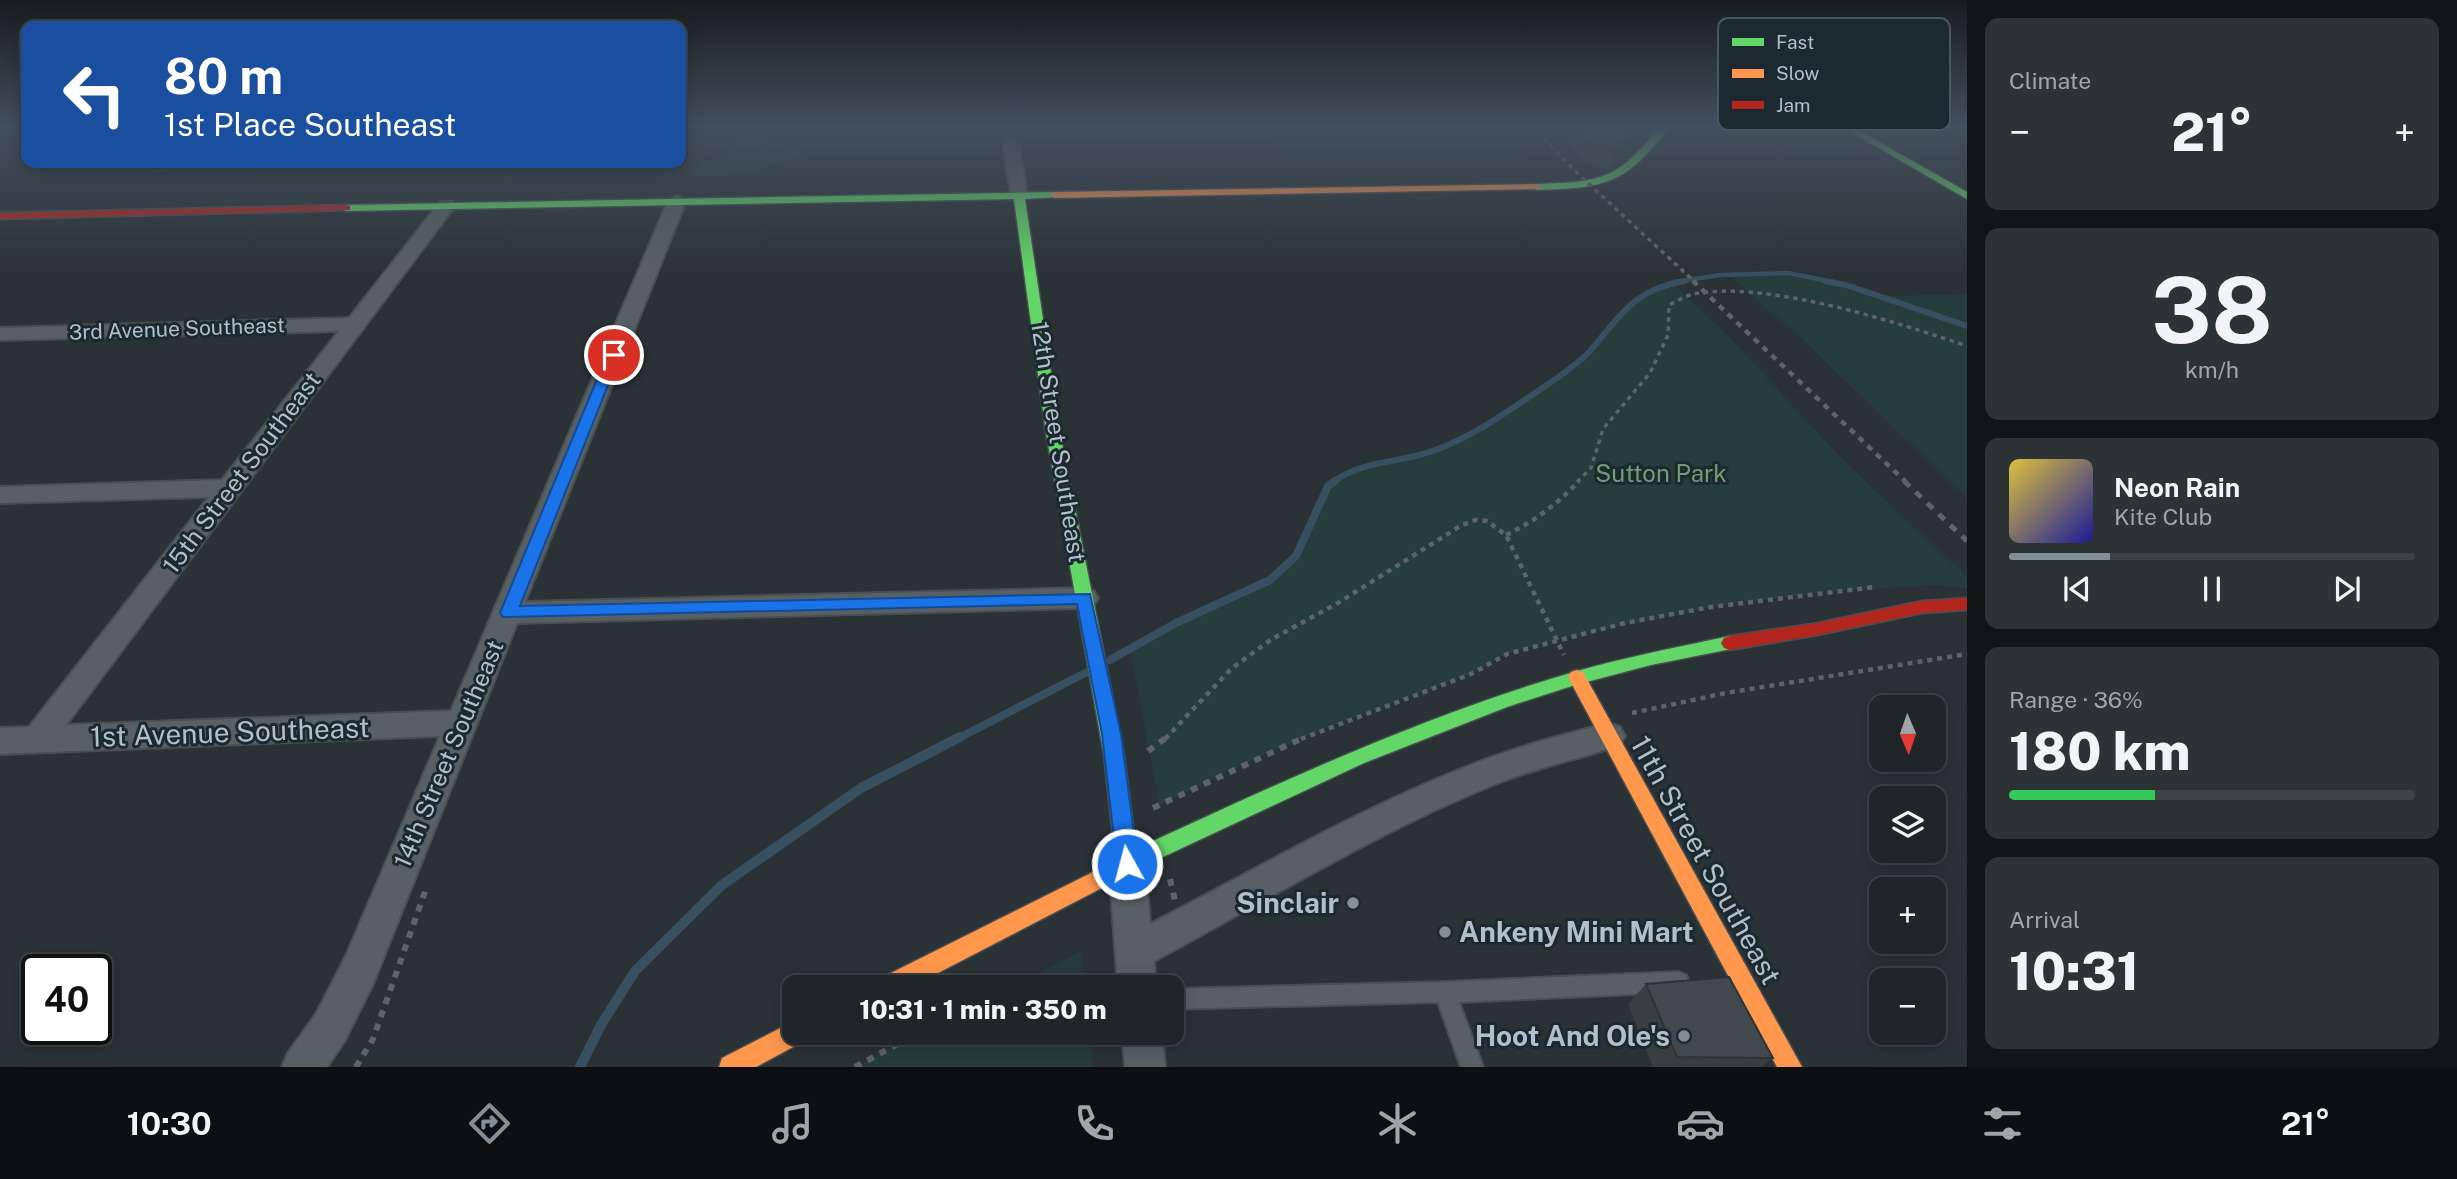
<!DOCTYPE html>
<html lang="en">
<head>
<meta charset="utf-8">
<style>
  body { margin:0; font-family:"Public Sans",sans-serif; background:#2d3234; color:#f1f3f6; height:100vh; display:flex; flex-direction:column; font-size:26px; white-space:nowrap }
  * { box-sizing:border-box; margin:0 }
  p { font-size:23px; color:#a2a5a8 }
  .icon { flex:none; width:38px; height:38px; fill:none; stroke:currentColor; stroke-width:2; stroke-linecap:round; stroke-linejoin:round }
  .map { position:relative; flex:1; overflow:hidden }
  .sheet { display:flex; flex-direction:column; gap:18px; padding:18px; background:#121516; width:490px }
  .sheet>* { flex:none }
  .guide { position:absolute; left:21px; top:21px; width:665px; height:147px; border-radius:14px; box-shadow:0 4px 18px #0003,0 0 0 2px #3d4345; background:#1a4fa0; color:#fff; overflow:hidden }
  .needle { width:46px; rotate:178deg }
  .tools { position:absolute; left:1869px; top:695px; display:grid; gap:14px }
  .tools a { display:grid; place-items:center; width:77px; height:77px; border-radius:14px; background:#202628; box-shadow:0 4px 18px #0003,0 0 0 2px #3d4345; font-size:35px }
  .speed { position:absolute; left:21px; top:954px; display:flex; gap:14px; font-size:35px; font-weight:700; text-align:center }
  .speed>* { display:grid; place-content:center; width:91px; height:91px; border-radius:50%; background:#202628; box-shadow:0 4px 18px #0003,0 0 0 2px #3d4345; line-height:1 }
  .speed .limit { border:4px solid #111; border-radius:10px; background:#fff; color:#111 }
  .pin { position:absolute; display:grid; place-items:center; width:60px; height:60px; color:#fff; margin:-30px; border:4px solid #fff; border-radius:50%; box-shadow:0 2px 7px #0007 }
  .me { position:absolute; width:77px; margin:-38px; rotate:353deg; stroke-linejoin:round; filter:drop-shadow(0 0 5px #0008) }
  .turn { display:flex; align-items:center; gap:24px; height:147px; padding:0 28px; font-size:32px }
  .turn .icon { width:91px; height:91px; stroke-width:2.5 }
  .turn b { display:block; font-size:49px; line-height:60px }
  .big { font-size:52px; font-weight:800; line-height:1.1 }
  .sheet .tile { flex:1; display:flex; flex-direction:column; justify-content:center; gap:10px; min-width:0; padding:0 24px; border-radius:14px; background:#2d3234 }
  .sheet .dial { align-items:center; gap:0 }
  .dial b { font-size:91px; line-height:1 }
  .song { display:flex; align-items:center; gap:21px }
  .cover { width:84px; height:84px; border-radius:10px; background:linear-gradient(135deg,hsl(50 70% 55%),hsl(240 70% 35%)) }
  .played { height:7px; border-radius:4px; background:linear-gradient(90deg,#838e95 25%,#3d4345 25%) }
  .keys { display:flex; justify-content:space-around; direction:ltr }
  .heat { display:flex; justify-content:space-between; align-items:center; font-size:38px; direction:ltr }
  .charge { height:10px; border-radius:5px; background:linear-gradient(90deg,#34c759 36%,#3d4345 0) }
  .trip { position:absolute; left:782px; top:975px; width:402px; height:70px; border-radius:14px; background:#202628; box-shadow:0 4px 18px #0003,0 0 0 2px #3d4345; font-weight:800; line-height:70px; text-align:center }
  .dock { display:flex; height:112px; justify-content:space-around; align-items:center; background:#0d0f10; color:#a2a5a8 }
  .dock .icon { width:49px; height:49px }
  .dock .selected { color:#838e95 }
  .dock b { font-size:32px; color:#f1f3f6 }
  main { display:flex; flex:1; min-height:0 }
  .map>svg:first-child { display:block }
</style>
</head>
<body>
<main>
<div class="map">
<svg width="1967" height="1067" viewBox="0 0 1967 1067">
  <rect width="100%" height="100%" fill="#2a3236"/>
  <!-- green -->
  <g fill="#273d3b">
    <path d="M717,126h46l-3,7 4,4 26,7 14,12 -33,8 -14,8 -14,3 -41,1 -10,-2 -3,-5 46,-17v-8l-20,-11z"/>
    <path d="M1757,272l61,6 58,18 91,-2v204l-164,-158 -75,-66z"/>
    <path d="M1672,283l58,55 112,121 125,118v11l-30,-3 -109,6 -117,16 -155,33 -49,14 -36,20 -143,53 -65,28 -103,50 -30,-155c16,-8 30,-19 46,-27 40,-20 90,-29 119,-66 20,-26 15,-65 51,-84 23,-13 52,-12 77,-19 41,-11 99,-50 133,-76 11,-8 24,-16 33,-26 26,-27 42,-63 83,-69z"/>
    <path d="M1082,951l3,36h-75z"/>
    <path d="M920,1032l170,1 3,34h-238z"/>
  </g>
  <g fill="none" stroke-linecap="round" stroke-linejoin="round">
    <!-- stream-far3 -->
    <path stroke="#374f5f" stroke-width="4.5" d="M1674,282l47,-7 67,-2 46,9"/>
    <!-- stream-far2 -->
    <g stroke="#374f5f" stroke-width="6">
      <path d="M1825,281l21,4 121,41"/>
      <path d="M1333,482c27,-20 59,-19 90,-28 47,-13 90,-47 130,-73 12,-9 27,-19 37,-30 31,-36 44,-62 95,-70"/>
    </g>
    <!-- stream-far1 -->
    <g stroke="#374f5f" stroke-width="8">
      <path d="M1110,660l66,-37 94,-43 26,-24 32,-70 7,-5"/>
      <path d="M957,739l130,-67"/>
    </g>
    <!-- stream -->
    <path stroke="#374f5f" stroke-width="10" d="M580,1067l21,-42 34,-54 87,-86 139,-97 99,-51"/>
    <!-- lane casing -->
    <g stroke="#484e51" stroke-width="4">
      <path id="lane" d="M1679,972l7,3 3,7 -3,7 -7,3 -220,10 24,65h-22l-23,-65 -266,7v-20l273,-7z"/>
    </g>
    <!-- street casing -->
    <g stroke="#484e51" stroke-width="4">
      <g id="street">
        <path d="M1011,140l8,5 8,50 -8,5 -8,-5 -8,-50z"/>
        <path d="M677,196l9,5 -161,401 559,-14 10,3 4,7 -4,7 -10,3 -567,15 -144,361 -29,58 -17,25h-45l6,-14 28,-39 29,-56 95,-222 -440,18v-26l29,-1 180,-230 -209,6v-16l222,-7 117,-149 -339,9v-12l349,-10 91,-116h12l3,4 -3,4 -386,515 385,-14 217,-510z"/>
        <path d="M1609,723l11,4 5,9 -5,9c-42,14 -85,23 -127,40 -118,48 -227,116 -339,176l2,26h-38l-9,-123 6,-11 12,-5 12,5 6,11 5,60c107,-55 210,-116 321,-159 45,-18 91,-30 138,-42z"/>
        <path d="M1122,1032h40l3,35h-40z"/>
      </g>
    </g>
    <!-- fast casing -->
    <g stroke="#484e51" stroke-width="3">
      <g id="fast">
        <path d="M1660,126h10c-44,58 -63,62 -133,64l-5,-3 5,-3c67,-2 81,-5 123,-58z"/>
        <path d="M1841,126h10l116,66v7z"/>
        <path d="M1055,192l5,3 -1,2 -34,2 35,234 64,322 -3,6 -7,2 -7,-2 -3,-6 -58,-322 -32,-234 -668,12 -5,-3 5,-3z"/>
        <path d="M1730,636l6,2 3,5 -3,5 -85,17 -76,20 -68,22 -143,56 -214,100 -7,2 -7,-2 -4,-7 4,-7c143,-66 286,-133 438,-177 52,-15 104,-25 156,-36z"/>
      </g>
    </g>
    <!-- slow casing -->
    <g stroke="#484e51" stroke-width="3">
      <g id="slow">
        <path d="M1537,184l5,3 -1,2 -486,9 -5,-3 5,-3z"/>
        <path d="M1577,670l6,2 219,395h-25l-209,-390 3,-5z"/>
        <path d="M1143,847l7,2 4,7 -4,7 -239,124h-36l4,-8z"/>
        <path d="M794,1021v11h16l-4,8 -50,27h-37l3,-9z"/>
      </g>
    </g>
    <!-- jam casing -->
    <g stroke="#484e51" stroke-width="3">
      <g id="jam">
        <path d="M346,205l4,1v4l-350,9v-6z"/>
        <path d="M1967,598v12l-45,3 -104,22 -88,15 -6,-2 -3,-5 3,-5 6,-2 88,-13 104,-22z"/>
        <path d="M1114,747l7,2 3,6 14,109 -4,7 -7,3 -7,-3 -4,-7 -12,-109 3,-6z"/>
      </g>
    </g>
    <!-- path-far2 -->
    <path stroke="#5d6468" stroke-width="3.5" stroke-dasharray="4.5 4.5" stroke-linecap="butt" d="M1577,482l14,-14 12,-39 47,-56 18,-38 1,-30c8,-4 16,-9 24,-11 74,-14 203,28 274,52"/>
    <!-- path-far1 -->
    <g stroke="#5d6468" stroke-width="4.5" stroke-dasharray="5 5" stroke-linecap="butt">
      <path d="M1506,535c29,-14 51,-31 73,-54"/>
      <path d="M1632,713l94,-20 241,-39"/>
      <path d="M1165,739l66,-70 41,-30 66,-36 124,-78 14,-5 11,1 19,14 58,120"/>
      <path d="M1301,739l170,-65 36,-20 118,-31 86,-16 164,-20"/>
    </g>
    <!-- path -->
    <g stroke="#5d6468" stroke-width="6" stroke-dasharray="7 7" stroke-linecap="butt">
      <path d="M1148,751l19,-14"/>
      <path d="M1153,808l152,-71"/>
      <path d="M1170,879l5,22"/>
      <path d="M356,1067l17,-28 54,-153"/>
      <path d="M855,1067l65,-35"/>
    </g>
    <!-- lane -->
    <use href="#lane" fill="#596065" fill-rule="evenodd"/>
    <!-- street -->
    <use href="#street" fill="#596065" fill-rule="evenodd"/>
    <!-- fast -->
    <use href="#fast" fill="#63d668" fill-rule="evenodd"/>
    <!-- slow -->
    <use href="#slow" fill="#ff974d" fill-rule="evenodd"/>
    <!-- jam -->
    <use href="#jam" fill="#b3261e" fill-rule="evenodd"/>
    <!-- rail-far2 -->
    <path stroke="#5d6468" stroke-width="3.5" stroke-dasharray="4.5 4.5" stroke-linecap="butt" d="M1531,126l45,46 119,110"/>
    <!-- rail-far1 -->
    <path stroke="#5d6468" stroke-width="4.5" stroke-dasharray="6 6" stroke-linecap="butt" d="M1693,281l213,201"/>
    <!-- rail -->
    <path stroke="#5d6468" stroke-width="5" stroke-dasharray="8 8" stroke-linecap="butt" d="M1904,481l63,60"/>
  </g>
  <!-- wall -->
  <g fill="#393f41">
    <path d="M1570,126h64l-7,18 -18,25 -26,-6 -19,-22z"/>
    <path d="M132,163h141l-3,2h-19l-3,4 -98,2 -1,-3h-14z"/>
    <path d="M1646,984l127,74 -11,9h-109l-25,-63z"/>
  </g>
  <!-- shaded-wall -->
  <g fill="#2e3335">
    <path d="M8,126h18v13l-26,17v-25z"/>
    <path d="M1634,126l-7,18 -18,25 7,-19z"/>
    <path d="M245,163h5l1,2 -3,4z"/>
  </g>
  <!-- building -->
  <g fill="#42494c" stroke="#2e3335" stroke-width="2">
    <path d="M0,126h8l-8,5z"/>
    <path d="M1574,126h60l-18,24 -26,-6z"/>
    <path d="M1729,977l44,81 -96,-1 -31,-73z"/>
  </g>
  <!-- sky -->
  <linearGradient id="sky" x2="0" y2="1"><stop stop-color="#171c1e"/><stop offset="0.46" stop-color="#444f5d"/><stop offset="1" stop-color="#444f5d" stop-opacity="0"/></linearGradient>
  <rect width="1967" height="275" fill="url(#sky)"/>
  <!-- route -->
  <path fill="#1a73e8" stroke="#114b97" stroke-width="2" d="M614,352l6,3 -100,251 570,-12 31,140 17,130 -3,7 -8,3 -7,-3 -3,-7 -15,-130 -25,-130 -574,13 -3,-4 107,-258z"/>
  <!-- markers -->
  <g fill="#838e95" stroke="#1d2931" stroke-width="2.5">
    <circle cx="1353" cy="903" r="7"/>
    <circle cx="1445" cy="932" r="7"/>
    <circle cx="1684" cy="1036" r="7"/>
  </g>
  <g text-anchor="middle" stroke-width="6" stroke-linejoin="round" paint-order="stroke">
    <!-- far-street labels -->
    <g font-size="21" fill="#b3bfc8" stroke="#1d2931">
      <text transform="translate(177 329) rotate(-2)" y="7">3rd Avenue Southeast</text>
    </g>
    <!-- street labels -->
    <g font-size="24" fill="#b3bfc8" stroke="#1d2931">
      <text transform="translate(1058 442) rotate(81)" y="8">12th Street Southeast</text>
      <text transform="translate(242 473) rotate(-53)" y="8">15th Street Southeast</text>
      <text transform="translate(449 754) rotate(-67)" y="8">14th Street Southeast</text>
    </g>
    <!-- park labels -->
    <g font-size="24" fill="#729d73" stroke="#1d2931">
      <text x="1661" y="482">Sutton Park</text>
    </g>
    <!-- near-street labels -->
    <g font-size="28" fill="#b3bfc8" stroke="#1d2931">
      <text transform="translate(230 732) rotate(-2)" y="10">1st Avenue Southeast</text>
      <text transform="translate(1706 860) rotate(61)" y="10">11th Street Southeast</text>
    </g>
    <!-- near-poi labels -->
    <g font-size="28" font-weight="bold" fill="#b3bfc8" stroke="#1d2931" text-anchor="end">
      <text x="1339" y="913">Sinclair</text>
      <text x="1459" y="942" text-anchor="start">Ankeny Mini Mart</text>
      <text x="1670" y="1046">Hoot And Ole's</text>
    </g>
  </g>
  <!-- legend -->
  <rect x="1718" y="18" width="232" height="112" rx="10" fill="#1d2931" stroke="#4a565e" stroke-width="2"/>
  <rect x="1732" y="38" width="32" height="8" fill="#63d668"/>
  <rect x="1732" y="69" width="32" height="9" fill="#ff974d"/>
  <rect x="1732" y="101" width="32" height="8" fill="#b3261e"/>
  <g font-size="19" fill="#b3bfc8">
    <text x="1776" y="49">Fast</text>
    <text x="1776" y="80">Slow</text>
    <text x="1776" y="112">Jam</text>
  </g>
</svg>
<div class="tools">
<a><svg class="needle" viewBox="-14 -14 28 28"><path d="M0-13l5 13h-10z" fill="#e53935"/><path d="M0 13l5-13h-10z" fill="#a2a5a8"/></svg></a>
<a><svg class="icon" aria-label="layers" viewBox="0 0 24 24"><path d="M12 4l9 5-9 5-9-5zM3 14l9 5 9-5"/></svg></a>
<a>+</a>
<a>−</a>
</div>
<div class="speed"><div class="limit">40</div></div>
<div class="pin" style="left:614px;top:355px;background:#d93025"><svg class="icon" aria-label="arrive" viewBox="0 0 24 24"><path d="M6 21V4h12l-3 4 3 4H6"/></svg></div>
<svg class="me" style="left:1127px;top:864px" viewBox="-20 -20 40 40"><circle r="17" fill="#1a73e8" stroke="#fff" stroke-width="3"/><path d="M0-11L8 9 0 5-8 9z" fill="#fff"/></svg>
<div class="trip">10:31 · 1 min · 350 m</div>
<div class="guide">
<div class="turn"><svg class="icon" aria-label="left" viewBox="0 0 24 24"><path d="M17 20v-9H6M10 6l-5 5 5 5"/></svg><div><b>80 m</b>1st Place Southeast</div></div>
</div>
</div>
<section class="sheet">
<div class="tile"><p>Climate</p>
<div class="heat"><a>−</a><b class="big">21°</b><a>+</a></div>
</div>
<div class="tile dial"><b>38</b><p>km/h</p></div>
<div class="tile">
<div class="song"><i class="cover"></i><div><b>Neon Rain</b><p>Kite Club</p></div></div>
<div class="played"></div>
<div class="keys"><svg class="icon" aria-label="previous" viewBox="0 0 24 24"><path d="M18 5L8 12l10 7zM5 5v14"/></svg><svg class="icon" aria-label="pause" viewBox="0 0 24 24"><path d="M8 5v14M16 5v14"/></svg><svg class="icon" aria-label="next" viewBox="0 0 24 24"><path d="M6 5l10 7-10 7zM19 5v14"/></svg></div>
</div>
<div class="tile"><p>Range · 36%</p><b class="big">180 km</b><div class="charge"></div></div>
<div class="tile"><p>Arrival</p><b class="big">10:31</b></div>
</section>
</main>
<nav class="dock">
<b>10:30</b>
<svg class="icon selected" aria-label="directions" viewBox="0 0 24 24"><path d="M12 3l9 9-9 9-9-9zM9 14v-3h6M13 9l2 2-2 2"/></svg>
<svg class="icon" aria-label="music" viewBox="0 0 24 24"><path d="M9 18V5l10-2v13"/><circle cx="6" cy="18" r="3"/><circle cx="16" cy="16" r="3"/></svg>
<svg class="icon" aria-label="phone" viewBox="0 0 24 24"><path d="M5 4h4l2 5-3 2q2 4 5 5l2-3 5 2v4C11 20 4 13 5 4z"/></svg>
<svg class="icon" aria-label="climate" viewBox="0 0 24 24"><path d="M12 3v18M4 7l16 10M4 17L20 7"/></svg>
<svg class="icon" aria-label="car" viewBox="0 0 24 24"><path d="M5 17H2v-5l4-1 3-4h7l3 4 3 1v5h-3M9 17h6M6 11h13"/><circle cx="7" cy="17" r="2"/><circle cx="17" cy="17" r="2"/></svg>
<svg class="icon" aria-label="filters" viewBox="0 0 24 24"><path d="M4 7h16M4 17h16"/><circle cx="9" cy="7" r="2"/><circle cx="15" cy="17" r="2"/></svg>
<b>21°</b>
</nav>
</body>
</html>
